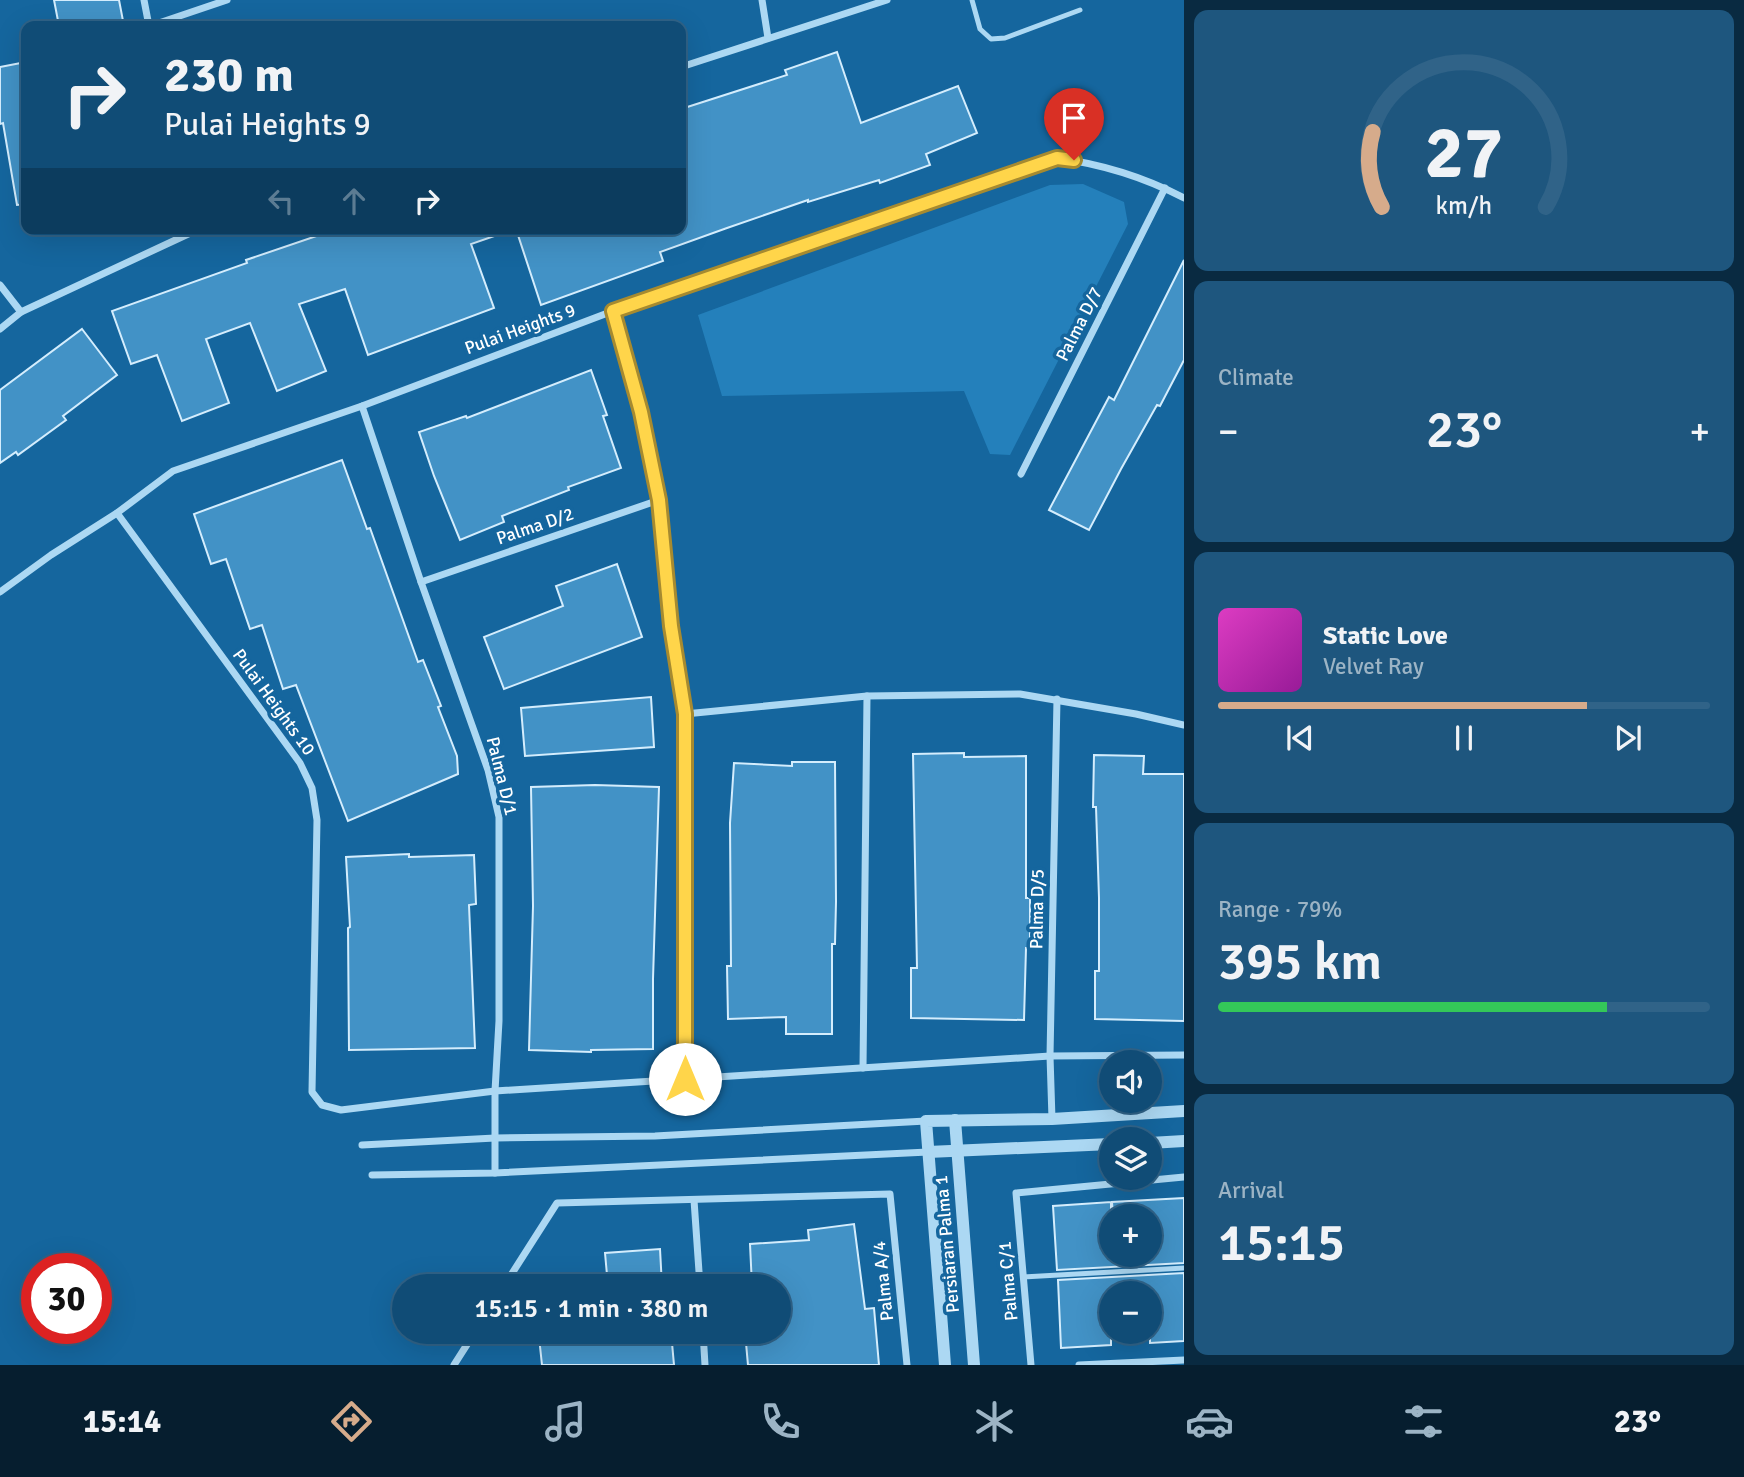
<!DOCTYPE html>
<html lang="en">
<head>
<meta charset="utf-8">
<style>
  body { margin:0; font-family:Signika,sans-serif; background:#1e567e; color:#f1f3f6; height:100vh; display:flex; flex-direction:column; font-size:26px; white-space:nowrap }
  * { box-sizing:border-box; margin:0 }
  p { font-size:23px; color:#9cb4c5 }
  .icon { flex:none; width:38px; height:38px; fill:none; stroke:currentColor; stroke-width:2; stroke-linecap:round; stroke-linejoin:round }
  .map { position:relative; flex:1; overflow:hidden }
  .panel { display:flex; flex-direction:column; gap:10px; padding:10px; background:#092a41; width:560px }
  .panel>* { flex:none }
  .guide { position:absolute; left:21px; top:21px; width:665px; height:214px; border-radius:14px; box-shadow:0 7px 28px #0002,0 0 0 2px #306388; background:#104c76; color:#f1f3f6; overflow:hidden }
  .fabs { position:absolute; left:1099px; top:1050px; display:grid; gap:14px }
  .fabs a { display:grid; place-items:center; width:63px; height:63px; border-radius:50%; background:#104c76; box-shadow:0 7px 28px #0002,0 0 0 2px #306388; font-size:35px }
  .speed { position:absolute; left:21px; top:1253px; display:flex; gap:14px; font-size:35px; font-weight:700; text-align:center }
  .speed>* { display:grid; place-content:center; width:91px; height:91px; border-radius:50%; background:#104c76; box-shadow:0 7px 28px #0002,0 0 0 2px #306388; line-height:1 }
  .speed .limit { border:10px solid #d22; background:#fff; color:#111 }
  .pin { position:absolute; display:grid; place-items:center; width:60px; height:60px; color:#fff; margin:-72px -30px; border-radius:50% 50% 50% 0; rotate:-45deg; box-shadow:0 0 7px #0007 }
  .pin .icon { rotate:45deg }
  .me { position:absolute; width:77px; margin:-38px; rotate:0deg; stroke-linejoin:round; filter:drop-shadow(0 0 5px #0008) }
  .turn { display:flex; align-items:center; gap:24px; height:147px; padding:0 28px; font-size:32px }
  .turn .icon { width:91px; height:91px; stroke-width:2.5 }
  .turn b { display:block; font-size:49px; line-height:60px }
  .lanes { display:flex; align-items:center; height:66px; padding:0 28px; background:#0003; justify-content:center; gap:35px; direction:ltr }
  .lanes .off { opacity:.35 }
  .big { font-size:52px; font-weight:600; line-height:1.1 }
  .panel .card { flex:1; display:flex; flex-direction:column; justify-content:center; gap:10px; min-width:0; padding:0 24px; border-radius:14px; background:#1e567e }
  .panel .dial { align-items:center; gap:0 }
  .dial svg { height:182px; overflow:visible; fill:none; stroke:#306388; stroke-width:7; stroke-linecap:round; text-anchor:middle }
  .dial text { fill:#f1f3f6; stroke:none }
  .song { display:flex; align-items:center; gap:21px }
  .cover { width:84px; height:84px; border-radius:10px; background:linear-gradient(135deg,hsl(310 70% 55%),hsl(300 70% 35%)) }
  .played { height:7px; border-radius:4px; background:linear-gradient(90deg,#d6ab8b 75%,#306388 75%) }
  .keys { display:flex; justify-content:space-around; direction:ltr }
  .heat { display:flex; justify-content:space-between; align-items:center; font-size:38px; direction:ltr }
  .charge { height:10px; border-radius:5px; background:linear-gradient(90deg,#34c759 79%,#306388 0) }
  .trip { position:absolute; left:392px; top:1274px; width:399px; height:70px; border-radius:35px; background:#104c76; box-shadow:0 7px 28px #0002,0 0 0 2px #306388; font-weight:600; line-height:70px; text-align:center }
  .dock { display:flex; height:112px; justify-content:space-around; align-items:center; background:#061e2f; color:#9cb4c5 }
  .dock .icon { width:49px; height:49px }
  .dock .current { color:#d6ab8b }
  .dock b { font-size:32px; color:#f1f3f6 }
  main { display:flex; flex:1; min-height:0 }
  .map>svg:first-child { display:block }
</style>
</head>
<body>
<main>
<div class="map">
<svg width="1184" height="1365" viewBox="0 0 1184 1365">
  <rect width="100%" height="100%" fill="#15669e"/>
  <!-- green -->
  <path fill="#2480bb" d="M1083,184l41,18 4,22 -118,231 -20,-1 -26,-63 -242,5 -24,-81 352,-130z"/>
  <!-- building -->
  <g fill="#4292c6" stroke="#d4edfd" stroke-width="2">
    <path d="M54,0h65l5,26h-65z"/>
    <path d="M837,52l24,71 97,-37 19,47 -51,21 4,11 -50,18 -1,-3 -71,22v-2l-81,28 -67,24 3,9 -122,44 -25,-76h165v-120l106,-34 -2,-5z"/>
    <path d="M26,62v142l-9,1 -14,-82 -3,1v-57z"/>
    <path d="M337,229h169v3l-35,12 23,64 -126,47 -23,-66 -46,15 27,67 -49,20 -27,-68 -44,16 23,64 -47,18 -25,-66 -26,9 -19,-53 135,-48 -1,-3z"/>
    <path d="M1184,260v100l-24,46 -3,-1 -36,64 -32,61 -40,-20 60,-113 5,3z"/>
    <path d="M82,329l35,46 -54,41 3,4 -48,35 -2,-3 -16,11v-73z"/>
    <path d="M591,370l16,45 -4,1 18,52 -53,19 1,3 -67,26 2,6 -44,18 -26,-64 -15,-44 47,-16 1,2z"/>
    <path d="M342,460l25,69 3,-1 48,134 5,-2 18,46 -3,1 19,49 1,18 -110,47 -52,-136 -13,4 -21,-64 -12,4 -24,-70 -15,5 -17,-50z"/>
    <path d="M617,564l25,73 -138,52 -20,-52 79,-31 -7,-20z"/>
    <path d="M651,697l3,50 -129,9 -4,-48z"/>
    <path d="M964,753v4l62,-1v142h4v50h-4l-2,72 -113,-2v-50h6l-4,-214z"/>
    <path d="M1094,755l50,1 -1,18h41v247l-89,-2v-48h4v-73l-3,-91h-3z"/>
    <path d="M792,762h43l1,140 -1,42h-3v90h-46v-17l-58,2 -1,-53h4l-1,-143 4,-60 58,3z"/>
    <path d="M595,785l64,2 -6,192v70l-62,1v2l-62,-2 4,-144 -2,-119z"/>
    <path d="M409,854v3l65,-2 2,49 -7,1 6,143 -126,2 -1,-122 2,-1 -4,-70z"/>
    <path d="M1184,1198v65l-127,7 -4,-64 58,-4v53h39v-39h-37l-1,-14z"/>
    <path d="M854,1224l11,85 9,-1 5,57h-131l-3,-33h34v-46h-27l-2,-42 59,-4 -1,-10z"/>
    <path d="M660,1249l2,37h-54l-3,-33z"/>
    <path d="M1184,1273v68l-34,2v-50h-39v52l-50,3 -3,-68z"/>
    <path d="M604,1332h67l3,33h-132l-3,-28z"/>
  </g>
  <g fill="none" stroke-linecap="round" stroke-linejoin="round">
    <!-- service -->
    <g stroke="#acd8f3" stroke-width="5">
      <path d="M972,0l8,29 11,10 14,-1 75,-28"/>
      <path d="M1023,1277l161,-9"/>
    </g>
    <!-- minor -->
    <g stroke="#acd8f3" stroke-width="7">
      <path d="M144,0l5,26"/>
      <path d="M762,0l6,38"/>
      <path d="M150,26l77,-26"/>
      <path d="M681,67l206,-67"/>
      <path d="M0,285l21,27"/>
      <path d="M613,311l28,101 18,88 12,126 14,88v365"/>
      <path d="M0,329l21,-17 178,-83"/>
      <path d="M362,406l59,176 67,188 11,47v204l-4,70v82"/>
      <path d="M1021,474l144,-286"/>
      <path d="M117,513l183,250 12,25 5,32 -5,272 10,13 19,5 154,-19 555,-35 134,-1"/>
      <path d="M421,582l238,-82"/>
      <path d="M0,592l51,-37 66,-42 56,-42 189,-65 251,-95 444,-153c44,6 87,19 127,40"/>
      <path d="M685,714l182,-18 153,-2 116,20 48,11"/>
      <path d="M863,1068l4,-372"/>
      <path d="M1052,1119l-2,-63 7,-357"/>
      <path d="M362,1145l133,-7 160,-2 271,-15"/>
      <path d="M372,1175l123,-2 433,-21"/>
      <path d="M694,1200l6,86"/>
      <path d="M504,1286l53,-83 333,-9 17,171"/>
      <path d="M703,1332l2,33"/>
      <path d="M454,1365l21,-33"/>
      <path d="M1031,1365l-15,-172 168,-16"/>
      <path d="M1079,1365l105,-5"/>
    </g>
    <!-- tertiary -->
    <g stroke="#acd8f3" stroke-width="12">
      <path d="M955,1120l19,245"/>
      <path d="M1150,1143l34,-2"/>
      <path d="M928,1152l183,-8"/>
      <path d="M945,1365l-19,-244 126,-2 132,-8"/>
    </g>
  </g>
  <g fill="none" stroke-linecap="round" stroke-linejoin="round">
    <!-- route casing -->
    <g stroke="#a68a30" stroke-width="18">
      <path id="route" d="M685,1079v-365l-14,-88 -12,-126 -18,-88 -28,-101 444,-153 17,2"/>
    </g>
    <!-- route -->
    <use href="#route" stroke="#ffd54a" stroke-width="12"/>
  </g>
  <g text-anchor="middle" stroke-width="7" stroke-linejoin="round" paint-order="stroke">
    <!-- street labels -->
    <g font-size="18" fill="#fff" stroke="#15669e">
      <text transform="translate(1079 324) rotate(-63)" y="6">Palma D/7</text>
      <text transform="translate(520 329) rotate(-20)" y="6">Pulai Heights 9</text>
      <text transform="translate(535 526) rotate(-19)" y="6">Palma D/2</text>
      <text transform="translate(274 702) rotate(54)" y="6">Pulai Heights 10</text>
      <text transform="translate(502 776) rotate(76)" y="6">Palma D/1</text>
      <text transform="translate(1037 909) rotate(-89)" y="6">Palma D/5</text>
      <text transform="translate(947 1244) rotate(-95)" y="6">Persiaran Palma 1</text>
      <text transform="translate(883 1281) rotate(-96)" y="6">Palma A/4</text>
      <text transform="translate(1008 1281) rotate(-95)" y="6">Palma C/1</text>
    </g>
  </g>
</svg>
<div class="fabs">
<a><svg class="icon" aria-label="sound" viewBox="0 0 24 24"><path d="M4 9h4l5-4v14l-5-4H4zM17 9q2 3 0 6"/></svg></a>
<a><svg class="icon" aria-label="layers" viewBox="0 0 24 24"><path d="M12 4l9 5-9 5-9-5zM3 14l9 5 9-5"/></svg></a>
<a>+</a>
<a>−</a>
</div>
<div class="speed"><div class="limit">30</div></div>
<div class="pin" style="left:1074px;top:160px;background:#d93025"><svg class="icon" aria-label="arrive" viewBox="0 0 24 24"><path d="M6 21V4h12l-3 4 3 4H6"/></svg></div>
<svg class="me" style="left:685px;top:1079px" viewBox="-20 -20 40 40"><circle r="19" fill="#fff"/><path d="M0-13L10 11 0 6-10 11z" fill="#ffd54a"/></svg>
<div class="trip">15:15 · 1 min · 380 m</div>
<div class="guide">
<div class="turn"><svg class="icon" aria-label="right" viewBox="0 0 24 24"><path d="M7 20v-9h11M14 6l5 5-5 5"/></svg><div><b>230 m</b>Pulai Heights 9</div></div>
<div class="lanes"><svg class="icon off" aria-label="left" viewBox="0 0 24 24"><path d="M17 20v-9H6M10 6l-5 5 5 5"/></svg><svg class="icon off" aria-label="ahead" viewBox="0 0 24 24"><path d="M12 20V5M6 11l6-6 6 6"/></svg><svg class="icon" aria-label="right" viewBox="0 0 24 24"><path d="M7 20v-9h11M14 6l5 5-5 5"/></svg></div>
</div>
</div>
<section class="panel">
<div class="card dial"><svg viewBox="0 0 100 80">
<path d="M14 69A42 42 0 1 1 86 69"/>
<path d="M14 69A42 42 0 0 1 10 36" stroke="#d6ab8b"/>
<text x="50" y="56" font-size="32" font-weight="700">27</text>
<text x="50" y="72" font-size="11">km/h</text>
</svg></div>
<div class="card"><p>Climate</p>
<div class="heat"><a>−</a><b class="big">23°</b><a>+</a></div>
</div>
<div class="card">
<div class="song"><i class="cover"></i><div><b>Static Love</b><p>Velvet Ray</p></div></div>
<div class="played"></div>
<div class="keys"><svg class="icon" aria-label="previous" viewBox="0 0 24 24"><path d="M18 5L8 12l10 7zM5 5v14"/></svg><svg class="icon" aria-label="pause" viewBox="0 0 24 24"><path d="M8 5v14M16 5v14"/></svg><svg class="icon" aria-label="next" viewBox="0 0 24 24"><path d="M6 5l10 7-10 7zM19 5v14"/></svg></div>
</div>
<div class="card"><p>Range · 79%</p><b class="big">395 km</b><div class="charge"></div></div>
<div class="card"><p>Arrival</p><b class="big">15:15</b></div>
</section>
</main>
<nav class="dock">
<b>15:14</b>
<svg class="icon current" aria-label="directions" viewBox="0 0 24 24"><path d="M12 3l9 9-9 9-9-9zM9 14v-3h6M13 9l2 2-2 2"/></svg>
<svg class="icon" aria-label="music" viewBox="0 0 24 24"><path d="M9 18V5l10-2v13"/><circle cx="6" cy="18" r="3"/><circle cx="16" cy="16" r="3"/></svg>
<svg class="icon" aria-label="phone" viewBox="0 0 24 24"><path d="M5 4h4l2 5-3 2q2 4 5 5l2-3 5 2v4C11 20 4 13 5 4z"/></svg>
<svg class="icon" aria-label="climate" viewBox="0 0 24 24"><path d="M12 3v18M4 7l16 10M4 17L20 7"/></svg>
<svg class="icon" aria-label="car" viewBox="0 0 24 24"><path d="M5 17H2v-5l4-1 3-4h7l3 4 3 1v5h-3M9 17h6M6 11h13"/><circle cx="7" cy="17" r="2"/><circle cx="17" cy="17" r="2"/></svg>
<svg class="icon" aria-label="filters" viewBox="0 0 24 24"><path d="M4 7h16M4 17h16"/><circle cx="9" cy="7" r="2"/><circle cx="15" cy="17" r="2"/></svg>
<b>23°</b>
</nav>
</body>
</html>
